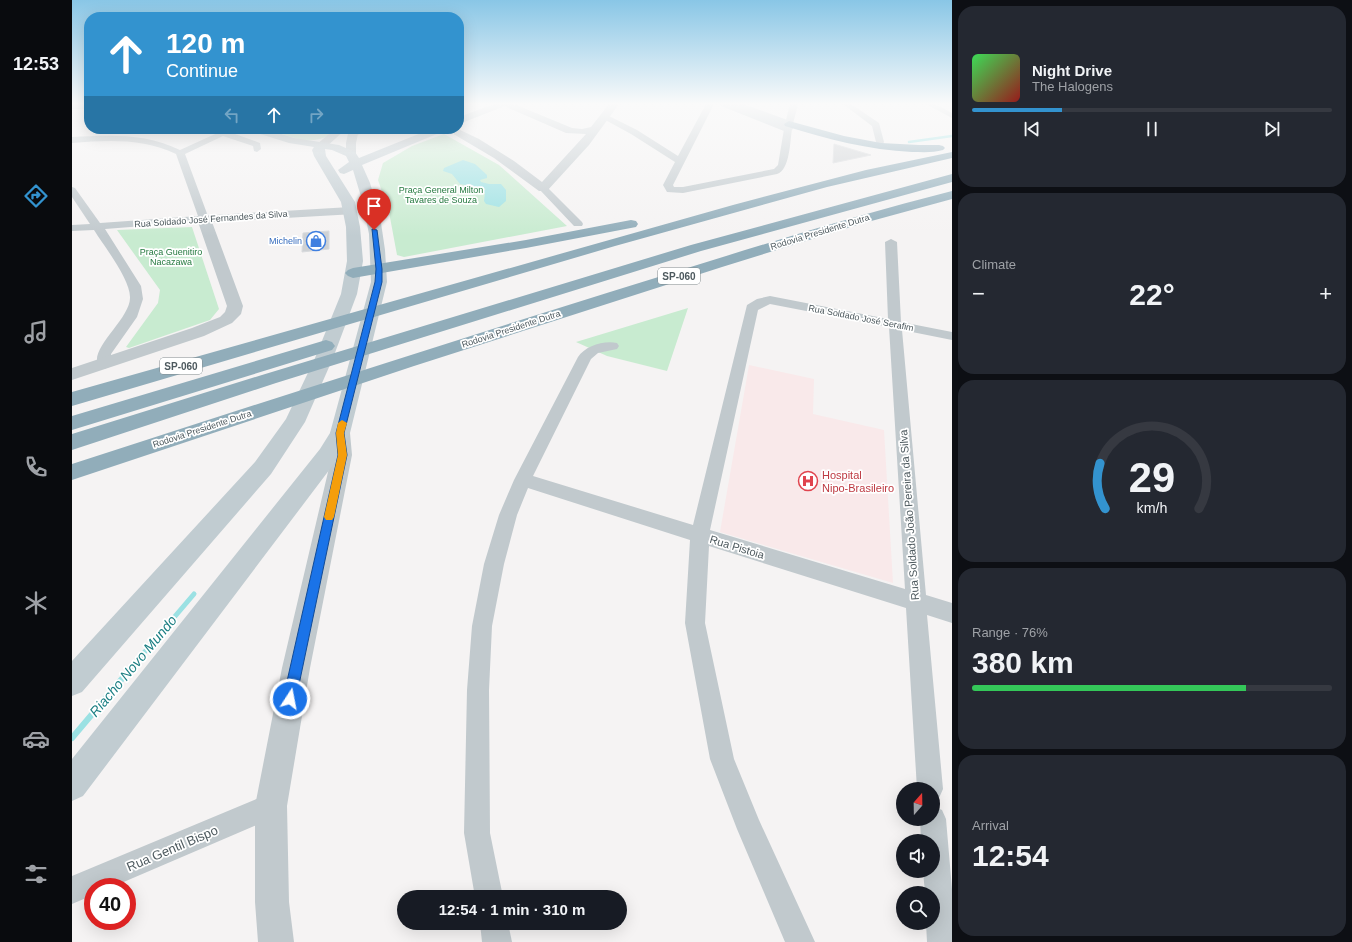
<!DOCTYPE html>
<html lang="en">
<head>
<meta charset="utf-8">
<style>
  body { margin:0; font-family:Helvetica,sans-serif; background:#242831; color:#f1f3f6; height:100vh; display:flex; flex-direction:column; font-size:15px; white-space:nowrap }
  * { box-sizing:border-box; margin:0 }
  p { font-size:13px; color:#9ea1a6 }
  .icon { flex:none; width:22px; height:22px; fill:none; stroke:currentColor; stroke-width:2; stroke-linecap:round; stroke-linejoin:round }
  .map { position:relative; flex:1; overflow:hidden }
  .sheet { display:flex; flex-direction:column; gap:6px; padding:6px; background:#0d0f14; width:400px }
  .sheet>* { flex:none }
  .top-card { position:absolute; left:12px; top:12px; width:380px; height:122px; border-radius:16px; box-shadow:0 4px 16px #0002; background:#3393cf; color:#fff; overflow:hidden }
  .needle { width:26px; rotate:20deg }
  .buttons { position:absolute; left:824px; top:782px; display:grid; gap:8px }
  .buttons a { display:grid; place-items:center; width:44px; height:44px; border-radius:50%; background:#171b24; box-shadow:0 4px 16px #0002; font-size:20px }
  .speed { position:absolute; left:12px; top:878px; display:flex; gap:8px; font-size:20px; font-weight:700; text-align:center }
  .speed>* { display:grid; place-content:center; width:52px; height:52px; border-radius:50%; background:#171b24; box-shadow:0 4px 16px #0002; line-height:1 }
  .speed .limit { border:6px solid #d22; background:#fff; color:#111 }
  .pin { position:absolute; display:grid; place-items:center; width:34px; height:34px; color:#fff; margin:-41px -17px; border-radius:50% 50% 50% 0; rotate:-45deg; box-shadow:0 0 4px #0007 }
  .pin .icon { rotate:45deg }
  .me { position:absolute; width:44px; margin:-22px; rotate:11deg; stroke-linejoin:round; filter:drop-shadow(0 0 3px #0008) }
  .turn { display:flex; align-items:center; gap:14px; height:84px; padding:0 16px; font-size:18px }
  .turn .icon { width:52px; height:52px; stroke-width:2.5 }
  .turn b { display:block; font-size:28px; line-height:34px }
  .lanes { display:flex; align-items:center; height:38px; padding:0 16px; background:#0003; justify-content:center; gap:20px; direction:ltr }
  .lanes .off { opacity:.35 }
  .big { font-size:30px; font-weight:600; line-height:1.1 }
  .sheet .widget { flex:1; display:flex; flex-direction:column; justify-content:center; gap:6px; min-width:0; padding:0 14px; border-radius:16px; background:#242831 }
  .sheet .dial { align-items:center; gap:0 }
  .dial svg { height:104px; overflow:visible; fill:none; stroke:#363941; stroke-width:7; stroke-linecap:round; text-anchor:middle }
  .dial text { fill:#f1f3f6; stroke:none }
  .song { display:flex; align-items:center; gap:12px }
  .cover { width:48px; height:48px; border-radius:6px; background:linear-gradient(135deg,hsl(130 70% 55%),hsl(0 70% 35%)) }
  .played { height:4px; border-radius:2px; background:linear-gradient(90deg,#3393cf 25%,#363941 25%) }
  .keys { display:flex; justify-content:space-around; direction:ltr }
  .heat { display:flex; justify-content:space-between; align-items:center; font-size:22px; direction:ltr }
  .charge { height:6px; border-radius:3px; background:linear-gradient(90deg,#34c759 76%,#363941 0) }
  .trip { position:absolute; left:325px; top:890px; width:230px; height:40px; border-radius:20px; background:#171b24; box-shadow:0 4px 16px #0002; font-weight:600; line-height:40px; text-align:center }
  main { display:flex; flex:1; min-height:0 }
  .tab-bar { display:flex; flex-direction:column; width:72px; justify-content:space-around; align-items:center; background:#090b0e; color:#9ea1a6 }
  .tab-bar .icon { width:28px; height:28px }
  .tab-bar .selected { color:#3393cf }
  .tab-bar b { font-size:18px; color:#f1f3f6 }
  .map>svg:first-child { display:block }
</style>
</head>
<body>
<main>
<nav class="tab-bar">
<b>12:53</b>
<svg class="icon selected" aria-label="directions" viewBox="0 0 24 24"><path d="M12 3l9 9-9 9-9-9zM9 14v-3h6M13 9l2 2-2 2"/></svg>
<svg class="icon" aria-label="music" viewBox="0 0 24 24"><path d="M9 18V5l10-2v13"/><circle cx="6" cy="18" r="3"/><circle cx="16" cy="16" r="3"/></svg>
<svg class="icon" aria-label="phone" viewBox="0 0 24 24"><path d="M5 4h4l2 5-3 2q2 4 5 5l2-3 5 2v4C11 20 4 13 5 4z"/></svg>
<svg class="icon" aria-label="climate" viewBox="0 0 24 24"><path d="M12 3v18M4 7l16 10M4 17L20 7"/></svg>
<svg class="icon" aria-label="car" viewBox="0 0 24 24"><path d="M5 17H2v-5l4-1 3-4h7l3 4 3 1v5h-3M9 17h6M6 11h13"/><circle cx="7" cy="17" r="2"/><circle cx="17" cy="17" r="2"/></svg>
<svg class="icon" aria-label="filters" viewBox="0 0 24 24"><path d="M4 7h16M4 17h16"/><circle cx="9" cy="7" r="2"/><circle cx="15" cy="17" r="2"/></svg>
</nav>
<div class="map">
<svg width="880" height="942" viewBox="0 0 880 942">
  <rect width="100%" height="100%" fill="#f5f3f3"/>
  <!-- medical -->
  <path fill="#f9e9ea" d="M677,365l65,14 -1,35 71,16 9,153 -173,-51z"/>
  <!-- green -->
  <g fill="#c8ebd0">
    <path d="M196,129h51l11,6c-23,12 -39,1 -62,-6z"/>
    <path d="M372,134l55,31 68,61 -163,31 -7,-2 -8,-43 -11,-32 5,-17 29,-17z"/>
    <path d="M120,227l27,82 -9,11 -81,28 -3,-1 32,-44 2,-13 -43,-60z"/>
    <path d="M616,308l-21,63 -60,-15 -31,-14z"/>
  </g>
  <!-- water -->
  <path fill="#9be1e3" d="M391,160l12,4 12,11v3l-7,2 1,2 8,2h12l5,6v11l-7,6 -13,-3 -2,-3 1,-8 -4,-1 5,-3 -26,-5 -8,-10 -9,-3 1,-3z"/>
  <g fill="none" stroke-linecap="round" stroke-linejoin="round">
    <!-- stream-far2 -->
    <path stroke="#9be1e3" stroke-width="2.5" d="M837,142l43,-6"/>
    <!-- stream-far1 -->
    <path stroke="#9be1e3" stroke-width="5" d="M53,675l69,-81"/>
    <!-- stream -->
    <path stroke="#9be1e3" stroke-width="6" d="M0,738l54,-64"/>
  </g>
  <!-- building -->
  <g fill="#ced1d4" stroke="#d8dadd">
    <path d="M762,144l37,11 -38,8z"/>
    <path d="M257,231v18l-27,3 1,-19z"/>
  </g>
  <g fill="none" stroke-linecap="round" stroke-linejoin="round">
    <!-- pedestrian -->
    <path fill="#c1c9cd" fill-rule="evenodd" d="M291,129h9l-17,7 -5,-1z"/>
    <!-- minor -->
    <g fill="#c1c9cd" fill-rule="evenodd">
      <path d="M634,104h8l-41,81 1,2h9l91,-18 4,-4 6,-36 4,-2 4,2c-2,12 -2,41 -15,45l-94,19 -16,-1 -4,-7 12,-23 -44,-28 -31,-17 4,-2h3l30,15 41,26z"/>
      <path d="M718,104h8l-5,20 -4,2 -4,-2z"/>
      <path d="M771,104h8l28,19 5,19 -1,2 -3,1 -4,-3 -4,-16z"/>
      <path d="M854,104h9l17,9v5z"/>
      <path d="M152,130l36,13 1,6 -4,3 -3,-1 -1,-5 -30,-10 -38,18 24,65 -1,2 -103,8 36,57 2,13 -6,18 -26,37v10l-2,3 -5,2 -5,-2c-12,-18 32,-48 31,-70 0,-18 -26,-51 -36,-67l-22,1v-6l18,-1 -18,-27v-10l3,1 25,35 98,-7 -22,-62c-33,-16 -68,-14 -104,-11v-6c37,-2 74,-4 108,13z"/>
      <path d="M471,185l3,1 36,36 1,2 -1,2h-8l-34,-36 -2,-2z"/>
      <path d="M819,239l6,3 4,80 51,10v8l-50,-10 24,265 26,8v20l-25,-8 16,174 -4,9 -6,2v-11h-16l-11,-181 -197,-62 -4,77 29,136 25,61 56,122h-30l-48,-113 -27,-70 -25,-136 5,-83 -162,-52 -11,27 -13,49 -12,62 -3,64 1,143 13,64h-28l-11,-64 3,-143 5,-64 12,-62 15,-49 15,-35 64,-123c7,-11 26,-17 39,-14l2,3 -2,3 -19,4 -7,6 -58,117 160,49 54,-220 10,-6 13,-3 118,23 -3,-77zM698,304l119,23 16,262 -195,-59 48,-220z"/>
      <path d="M199,793l9,4 4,9 -4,9 -168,72h-19v8l-21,9v-28z"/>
      <path d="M861,806l9,4 4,9 6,70v53h-25l-1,-19h7v-30h-8l-2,-22h10v-30h-12l-1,-22h13z"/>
      <path d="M408,923h28l4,19h-30z"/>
    </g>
    <!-- tertiary -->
    <g fill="#c1c9cd" fill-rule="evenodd">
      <path d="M430,104h12l58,24 10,1 9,-2 18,-23h10l-30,41 -42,46h-8l-45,-33 -49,-29h13l21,10 35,22 28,21 44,-48 -20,-1 -62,-27z"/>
      <path d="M263,129h11l-21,19h-8l-1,-2 1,-2z"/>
      <path d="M277,129h10l-3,14v11l-5,3 -5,-3v-11z"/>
      <path d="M278,207l5,1 1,3 -1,3 -143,8 31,84 -2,8 -9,9 -28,13 -132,44v-12l120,-40 28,-11 5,-5 2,-6 -30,-87 2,-3z"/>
      <path d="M268,426l7,2 3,5 2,22 -42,213 -23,138 2,96 5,40h-36l-3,-40v-96l27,-138 50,-213 -2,-22 3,-5z"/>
    </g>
    <!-- secondary -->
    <g fill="#c1ccd1" fill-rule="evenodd">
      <rect x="0" y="104" width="17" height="5"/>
      <path d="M422,104h13l-2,2 -46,18v-7z"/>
      <path d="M647,104h24l50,18 1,2 -1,5 -5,3 -4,-1 -63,-25z"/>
      <path d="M178,129h16l28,9 45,7 16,7 4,6 72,-29h14l-1,2 -82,34 8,18 10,33 5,34 2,32 -37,151 -14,28 -253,335 -11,5v-42l248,-310 10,-16 41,-151 -2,-48 -7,-34 -9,-30 -9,4 -4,-1 -2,-3 11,-8 -3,-6 -14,-6 -7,-1 1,7 29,46 5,25 3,34 -6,33 -24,64 -28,64 -34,52 -189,218 -10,4v-35l183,-199 31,-43 29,-61 26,-64 6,-33 -1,-34 -5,-25 -27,-46 -2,-6 2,-3 -25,-4 -38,-12z"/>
    </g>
    <!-- motorway -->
    <g fill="#91adba" fill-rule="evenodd">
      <path d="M717,121l55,15 37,7 38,2h20l4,1 2,2 -2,2c-10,3 -21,2 -31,2 -43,-2 -85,-13 -127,-26l-1,-2z"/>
      <path d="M880,152v6l-125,29 -212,59 -543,160v-14l60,-17 601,-170 133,-35z"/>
      <path d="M880,174v8l-251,69 -425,132 -204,67v-16l190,-59 429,-130z"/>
      <path d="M880,191v8l-88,24 -142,44 -308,99 -342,114v-16c179,-58 359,-116 538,-172 114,-35 227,-72 342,-101z"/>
      <path d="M559,220l5,1 2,3 -2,3 -110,21 -173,30 -5,-2 -3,-3 3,-3 5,-2 173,-28z"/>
      <path d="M254,340l6,2 3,4 -3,4 -260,80v-14z"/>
    </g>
  </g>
  <!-- sky -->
  <linearGradient id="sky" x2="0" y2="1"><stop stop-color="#89c6e6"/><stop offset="0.44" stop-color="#fafafa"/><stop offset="1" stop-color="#fafafa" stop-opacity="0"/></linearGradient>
  <rect width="880" height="236" fill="url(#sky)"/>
  <!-- route -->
  <path fill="#1a73e8" stroke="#114b97" d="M300,229l5,1 5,39v13l-38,151 3,22 -51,244 -2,4 -4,2 -5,-2 -2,-4 55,-244 -2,-22 39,-151 1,-13z"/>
  <!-- slow -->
  <path fill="#f59e0b" d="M270,420l5,3 -3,10 3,22 -13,62 -2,3h-6l-2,-3 14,-62 -2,-22 2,-10z"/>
  <!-- icons -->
  <defs>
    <g id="shop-ring" transform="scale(1)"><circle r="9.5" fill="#fff" stroke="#3f7fe0" stroke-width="1.5"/><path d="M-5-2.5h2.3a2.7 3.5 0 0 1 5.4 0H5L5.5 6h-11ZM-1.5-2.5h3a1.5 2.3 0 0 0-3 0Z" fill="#3f7fe0"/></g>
    <g id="hospital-ring" transform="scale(1)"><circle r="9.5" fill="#fff" stroke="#e0444e" stroke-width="1.5"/><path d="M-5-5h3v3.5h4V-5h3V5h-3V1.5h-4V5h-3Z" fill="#e0444e"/></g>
  </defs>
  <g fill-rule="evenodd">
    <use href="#shop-ring" x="244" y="241"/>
    <use href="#hospital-ring" x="736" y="481"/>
  </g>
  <g text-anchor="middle" stroke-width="3.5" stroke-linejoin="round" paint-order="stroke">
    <!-- far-park labels -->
    <g font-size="9" fill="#24793f" stroke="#fff">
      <text x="369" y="193">Praça General Milton<tspan x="369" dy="10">Tavares de Souza</tspan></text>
      <text x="99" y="255">Praça Guenitiro<tspan x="99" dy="10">Nacazawa</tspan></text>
    </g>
    <!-- far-street labels -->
    <g font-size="9" fill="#4d595e" stroke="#fff">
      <text transform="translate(139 219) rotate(-4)" y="3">Rua Soldado José Fernandes da Silva</text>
      <text transform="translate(748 232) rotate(-17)" y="3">Rodovia Presidente Dutra</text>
      <text transform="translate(789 318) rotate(11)" y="3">Rua Soldado José Serafim</text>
      <text transform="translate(439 329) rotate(-18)" y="3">Rodovia Presidente Dutra</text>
      <text transform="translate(130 429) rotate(-18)" y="3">Rodovia Presidente Dutra</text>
    </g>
    <!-- far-shop labels -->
    <g font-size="9" fill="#366cbe" stroke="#fff" text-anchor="end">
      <text x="230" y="244">Michelin</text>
    </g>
    <!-- shield labels -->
    <g fill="#fff" stroke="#828b8e" stroke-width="1">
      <rect x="586" y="268" width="42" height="16" rx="3"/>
      <rect x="88" y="358" width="42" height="16" rx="3"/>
    </g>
    <g font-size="10" font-weight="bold" fill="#4d595e">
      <text x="607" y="280">SP-060</text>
      <text x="109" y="370">SP-060</text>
    </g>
    <!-- health labels -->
    <g font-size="11" fill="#be3a42" stroke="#fff" text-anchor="start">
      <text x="750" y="479">Hospital<tspan x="750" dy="13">Nipo-Brasileiro</tspan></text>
    </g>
    <!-- street labels -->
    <g font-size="11" fill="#4d595e" stroke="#fff">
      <text transform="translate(837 515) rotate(-94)" y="4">Rua Soldado João Pereira da Silva</text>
      <text transform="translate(665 547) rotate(17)" y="4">Rua Pistoia</text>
    </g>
    <!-- near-street labels -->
    <g font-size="13" fill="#4d595e" stroke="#fff">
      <text transform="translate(100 848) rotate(-23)" y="5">Rua Gentil Bispo</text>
    </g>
    <!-- near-water labels -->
    <g font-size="14" font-style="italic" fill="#1c7f83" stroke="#fff">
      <text transform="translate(61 666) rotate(-50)" y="5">Riacho Novo Mundo</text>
    </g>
  </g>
</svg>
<div class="buttons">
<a><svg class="needle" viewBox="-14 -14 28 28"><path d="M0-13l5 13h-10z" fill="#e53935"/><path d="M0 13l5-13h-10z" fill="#9ea1a6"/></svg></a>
<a><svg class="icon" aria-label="sound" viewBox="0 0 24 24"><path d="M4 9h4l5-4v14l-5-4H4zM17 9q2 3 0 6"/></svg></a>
<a><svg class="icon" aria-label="search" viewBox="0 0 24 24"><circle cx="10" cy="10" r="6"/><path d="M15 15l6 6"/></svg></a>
</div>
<div class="speed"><div class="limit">40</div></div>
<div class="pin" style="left:302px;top:230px;background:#d93025"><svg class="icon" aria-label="arrive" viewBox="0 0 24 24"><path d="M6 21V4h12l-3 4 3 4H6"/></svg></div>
<svg class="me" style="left:218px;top:699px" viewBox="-20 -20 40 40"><circle r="17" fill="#1a73e8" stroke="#fff" stroke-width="3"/><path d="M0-11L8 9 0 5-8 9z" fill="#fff"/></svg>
<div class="trip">12:54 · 1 min · 310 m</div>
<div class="top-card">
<div class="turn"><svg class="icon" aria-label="ahead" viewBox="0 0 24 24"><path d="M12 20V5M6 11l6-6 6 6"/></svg><div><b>120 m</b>Continue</div></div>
<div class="lanes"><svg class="icon off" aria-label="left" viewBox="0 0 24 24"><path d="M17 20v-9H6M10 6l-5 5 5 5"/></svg><svg class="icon" aria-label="ahead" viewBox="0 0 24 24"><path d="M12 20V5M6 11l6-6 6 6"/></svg><svg class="icon off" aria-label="right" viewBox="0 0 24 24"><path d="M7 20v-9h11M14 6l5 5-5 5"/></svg></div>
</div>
</div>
<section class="sheet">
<div class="widget">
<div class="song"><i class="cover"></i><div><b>Night Drive</b><p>The Halogens</p></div></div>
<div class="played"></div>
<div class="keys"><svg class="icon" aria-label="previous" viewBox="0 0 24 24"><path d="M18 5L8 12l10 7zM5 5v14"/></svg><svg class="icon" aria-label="pause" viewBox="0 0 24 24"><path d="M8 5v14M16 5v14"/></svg><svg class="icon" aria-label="next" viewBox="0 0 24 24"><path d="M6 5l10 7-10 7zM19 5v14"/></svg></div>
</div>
<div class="widget"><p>Climate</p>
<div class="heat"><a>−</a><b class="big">22°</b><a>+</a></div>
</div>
<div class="widget dial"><svg viewBox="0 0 100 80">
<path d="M14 69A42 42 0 1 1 86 69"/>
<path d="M14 69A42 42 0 0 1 10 34" stroke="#3393cf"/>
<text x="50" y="56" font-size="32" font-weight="700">29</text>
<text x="50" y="72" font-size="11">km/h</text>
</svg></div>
<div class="widget"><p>Range · 76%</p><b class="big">380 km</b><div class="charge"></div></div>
<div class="widget"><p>Arrival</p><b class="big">12:54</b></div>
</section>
</main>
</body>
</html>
